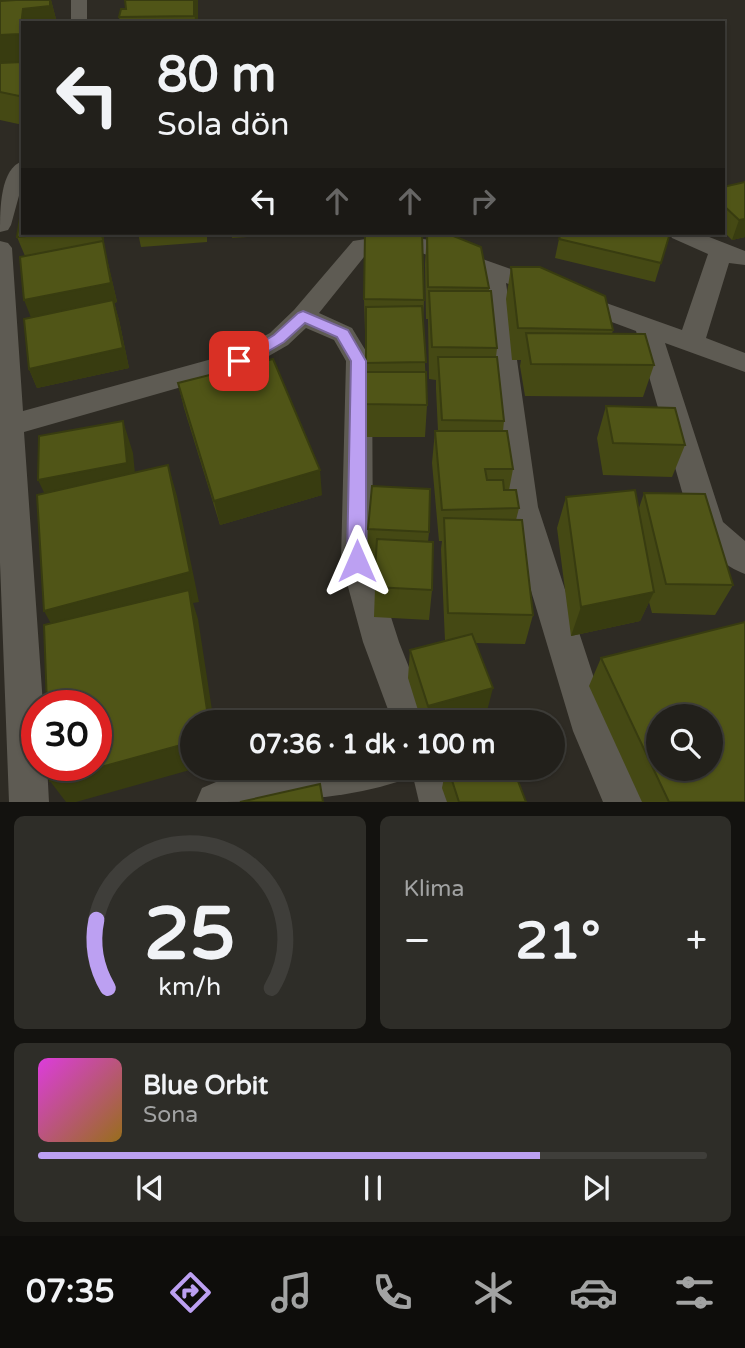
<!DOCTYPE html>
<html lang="tr">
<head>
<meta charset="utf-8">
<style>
  body { margin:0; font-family:"Varela Round",sans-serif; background:#2e2d28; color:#f1f3f6; height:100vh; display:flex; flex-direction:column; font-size:26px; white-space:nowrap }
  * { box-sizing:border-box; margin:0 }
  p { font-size:23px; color:#a2a3a3 }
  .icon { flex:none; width:38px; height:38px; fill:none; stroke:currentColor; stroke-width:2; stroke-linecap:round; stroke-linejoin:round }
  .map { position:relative; height:802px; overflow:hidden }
  .panel { display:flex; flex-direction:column; gap:14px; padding:14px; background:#13120f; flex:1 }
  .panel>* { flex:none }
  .hud { position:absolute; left:21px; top:21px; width:704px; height:214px; border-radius:0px; box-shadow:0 2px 5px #0004,0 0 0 2px #3f3e3a; background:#22201b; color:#f1f3f6; overflow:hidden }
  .controls { position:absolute; left:646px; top:704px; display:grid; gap:14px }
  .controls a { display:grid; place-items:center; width:77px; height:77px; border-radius:50%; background:#22201b; box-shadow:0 2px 5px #0004,0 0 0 2px #3f3e3a; font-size:35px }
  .speed { position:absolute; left:21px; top:690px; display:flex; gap:14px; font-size:35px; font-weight:700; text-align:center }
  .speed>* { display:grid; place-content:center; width:91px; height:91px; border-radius:50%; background:#22201b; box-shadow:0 2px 5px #0004,0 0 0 2px #3f3e3a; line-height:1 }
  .speed .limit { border:10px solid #d22; background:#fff; color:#111 }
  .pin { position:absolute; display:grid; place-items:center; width:60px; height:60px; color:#fff; margin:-30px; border-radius:14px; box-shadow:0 4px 10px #0006 }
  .me { position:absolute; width:77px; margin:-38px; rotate:0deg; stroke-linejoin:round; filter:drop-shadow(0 0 5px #0008) }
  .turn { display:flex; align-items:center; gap:24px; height:147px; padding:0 21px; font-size:32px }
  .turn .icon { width:91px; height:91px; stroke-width:2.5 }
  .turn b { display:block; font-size:49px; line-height:60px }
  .lanes { display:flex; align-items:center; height:66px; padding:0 21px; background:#0003; justify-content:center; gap:35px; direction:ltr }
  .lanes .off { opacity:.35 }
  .big { font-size:52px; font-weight:700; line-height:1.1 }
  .panel .tile { flex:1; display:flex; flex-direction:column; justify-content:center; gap:10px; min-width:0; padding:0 24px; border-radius:10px; background:#2e2d28 }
  .panel .dial { align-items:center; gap:0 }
  .dial svg { height:182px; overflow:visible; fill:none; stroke:#3f3e3a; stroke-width:7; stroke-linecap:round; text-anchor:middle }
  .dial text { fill:#f1f3f6; stroke:none }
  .song { display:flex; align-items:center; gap:21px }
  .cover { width:84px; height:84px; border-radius:10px; background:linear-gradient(135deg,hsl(300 70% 55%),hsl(40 70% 35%)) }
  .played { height:7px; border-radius:4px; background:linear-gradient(90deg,#bca0f2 75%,#3f3e3a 75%) }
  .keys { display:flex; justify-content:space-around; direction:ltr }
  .heat { display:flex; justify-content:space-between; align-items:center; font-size:38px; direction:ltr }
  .panel .tiles { flex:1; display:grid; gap:14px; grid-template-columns:1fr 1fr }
  .tile:last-child { grid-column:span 2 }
  .trip { position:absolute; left:180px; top:710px; width:385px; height:70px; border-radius:35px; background:#22201b; box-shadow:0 2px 5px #0004,0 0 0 2px #3f3e3a; font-weight:700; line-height:70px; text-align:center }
  .menu { display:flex; height:112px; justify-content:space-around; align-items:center; background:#0e0d0b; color:#a2a3a3 }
  .menu .icon { width:49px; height:49px }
  .menu .current { color:#bca0f2 }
  .menu b { font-size:32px; color:#f1f3f6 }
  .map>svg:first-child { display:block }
</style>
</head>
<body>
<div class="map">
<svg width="745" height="802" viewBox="0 0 745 802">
  <rect width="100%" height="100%" fill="#2e2b24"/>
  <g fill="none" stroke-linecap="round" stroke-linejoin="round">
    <!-- minor -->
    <g fill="#5e5b53" fill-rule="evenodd">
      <rect x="71" y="0" width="16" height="23"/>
      <path d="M23,161v20l-12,44 -3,5 -8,2c0,-23 0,-64 23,-71z"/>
      <path d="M669,233h30l46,18v14l-16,-2 -23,75 39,15v19l-80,-29 58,179 22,19v33c-19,-7 -43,-26 -52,-44l-57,-199 -130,-48 32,224 72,220 33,75h-40l-30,-71 -67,-224 -26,-233 -64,-23 -19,-3 -29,4 -49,61 33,15 20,33 1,200 26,81 32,81h-38l-30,-81 -22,-81 5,-200 -12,-21 -28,-12 -18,17 -40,23 -224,64 19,273h-6v60h10l2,37h-40l-9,-239v-322l8,2 4,5 11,163 207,-57 40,-21 24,-23 59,-69 44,-7 32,6 253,90 26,-76 -36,-16z"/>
      <path d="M284,768h119l-6,14c-63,20 -134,20 -201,20l6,-14 14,-6z"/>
      <path d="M411,768h40l8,34h-40z"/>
    </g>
  </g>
  <!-- wall -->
  <g fill="#454914">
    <path d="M51,0l6,23h-34v102l-23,-5v-119z"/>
    <path d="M198,0v23h-78l-1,-6z"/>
    <path d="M745,182v55l-13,3 -9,-9v-44z"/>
    <path d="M23,233h81v13l13,56 -3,1 5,17 10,48 -92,20 -8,-19 2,-52 -6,-61 -8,-19z"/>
    <path d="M138,233h69v9l-66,5z"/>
    <path d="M231,233h65v1l-64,4z"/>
    <path d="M427,233l62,55v3l8,57 -1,9 8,64 -1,10 10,38 -4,21 10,18 -3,12 17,95 -8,29 -50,-1 11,72 -28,8h-36l-14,-45 2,-28 35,-9 -4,-92 1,-8h-3l-7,-78 3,-32h3l-2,-42v-9l-7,-1 -1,-60h-2l-1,-55z"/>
    <path d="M670,233l-15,49 -100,-24 4,-19z"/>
    <path d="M511,267l102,63 -1,4 42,31 -11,32 -118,-1 -5,-30 1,-6h-9l-6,-61z"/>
    <path d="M364,299l60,1 -1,25 4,80 -2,32h-60l1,-105h-1z"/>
    <path d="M178,383l144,112 -102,30 -36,-117z"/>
    <path d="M606,406l79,39 -13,32 -69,-2 -6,-37z"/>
    <path d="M644,493l89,92 -18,30 -63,-2 -3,-11 -9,19 -69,15 -14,-108 9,-31 73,11z"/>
    <path d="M368,529l61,3 -1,10 4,48 -3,30 -55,-3 2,-57 -8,-1z"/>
    <path d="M601,658l144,144h-103l-53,-116z"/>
    <path d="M446,768h67l13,34h-79l-5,-14z"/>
  </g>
  <!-- shaded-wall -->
  <g fill="#383c10">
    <path d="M51,0l6,23h-34v40l-23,2v-30l23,-26z"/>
    <path d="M194,0h4v23h-3z"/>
    <path d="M23,91v16l-4,-11z"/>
    <path d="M745,219v18l-13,3 7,-20z"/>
    <path d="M100,233h4v13l13,56 -3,1 5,17 10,48 -92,20 -8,-19 3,-49 -8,-20 80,-55z"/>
    <path d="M123,421l10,32 4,41 -84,17 -15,-31z"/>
    <path d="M168,465l9,31 22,106 -6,1 5,16 16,104h-5l-149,-83 -16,-29z"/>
    <path d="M320,470l2,25 -102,30 -6,-24z"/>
    <path d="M654,592l-14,29 -69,15 10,-29z"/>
    <path d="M493,688l-7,27 -28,8h-32l2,-17z"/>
    <path d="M192,742v26h5l-121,34h-10l-16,-21z"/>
  </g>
  <!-- building -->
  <g fill="#505517" stroke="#383c10" stroke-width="2" fill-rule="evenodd">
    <path d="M16,0h34v6l-27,3 -3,25 -20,1v-34z"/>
    <path d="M125,0h69v16l-75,1 2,-8h5z"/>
    <path d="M23,62v29l-4,5 -19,-4v-29z"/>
    <path d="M745,182v37l-6,1 -16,-15v-18z"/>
    <path d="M23,199v34h28l-34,4z"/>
    <path d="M365,233h57l2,67 -60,-1z"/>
    <path d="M427,233h19l35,14 8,41 -61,-1z"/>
    <path d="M561,233h109l-9,30 -102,-24z"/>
    <path d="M103,241l8,42 -87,17 -4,-43z"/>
    <path d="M511,267h29l65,29 8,34 -95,-2z"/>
    <path d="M429,291h62l6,57 -65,-1z"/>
    <path d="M113,300l10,48 -94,21 -5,-50z"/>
    <path d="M422,306l4,56 -60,1v-56z"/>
    <path d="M526,333l119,1 9,31 -123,-1z"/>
    <path d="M438,357h59l7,64 -62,-1z"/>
    <path d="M273,359l47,111 -106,31 -36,-118z"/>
    <path d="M366,372h60l1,33 -62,-1z"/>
    <path d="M606,406l69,2 10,37 -72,-2z"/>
    <path d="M123,421l4,42 -89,17 1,-44z"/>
    <path d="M435,431h72l6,38h-28l2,11h16l1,10h12l3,18 -77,2z"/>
    <path d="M168,465l22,107 -146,39 -7,-116z"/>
    <path d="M372,486l58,3 -1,43 -61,-3z"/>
    <path d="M635,490l19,102 -73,15 -15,-110z"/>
    <path d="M644,493l61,1 28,91 -67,-1z"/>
    <path d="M444,518l78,2 11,95 -85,-2z"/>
    <path d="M377,539l56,3 -1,48 -58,-3z"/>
    <path d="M189,590l20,133h-17v19l-142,39 -1,-16h47v-60h-49l-3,-80z"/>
    <path d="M745,622v180h-76l-68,-144zM658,716h52v52h-52z"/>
    <path d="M472,634l21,54 -65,18 -18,-56z"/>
    <path d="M448,768h65l13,34h-67z"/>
    <path d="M320,784l3,18h-83z"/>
  </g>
  <!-- route -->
  <path fill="#bca0f2" stroke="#7a689d" stroke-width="2" d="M303,311l45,19 18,31v200l-3,6 -6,2 -7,-2 -3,-6 4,-200 -14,-24 -32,-14 -21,19 -39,23 -6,1 -7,-5 42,-26 24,-22z"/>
</svg>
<div class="controls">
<a><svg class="icon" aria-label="search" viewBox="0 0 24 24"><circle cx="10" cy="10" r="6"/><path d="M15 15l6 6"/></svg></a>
</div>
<div class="speed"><div class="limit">30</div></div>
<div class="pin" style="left:239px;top:361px;background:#d93025"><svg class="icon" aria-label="arrive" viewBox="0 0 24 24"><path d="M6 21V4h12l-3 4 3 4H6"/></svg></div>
<svg class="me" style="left:357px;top:561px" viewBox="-20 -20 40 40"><path d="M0-17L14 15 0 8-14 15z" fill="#bca0f2" stroke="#fff" stroke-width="4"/></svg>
<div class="trip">07:36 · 1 dk · 100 m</div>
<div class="hud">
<div class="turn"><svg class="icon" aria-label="left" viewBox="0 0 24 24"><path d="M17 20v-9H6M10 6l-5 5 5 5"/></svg><div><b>80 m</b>Sola dön</div></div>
<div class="lanes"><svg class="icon" aria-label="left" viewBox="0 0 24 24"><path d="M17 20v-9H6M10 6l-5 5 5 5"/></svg><svg class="icon off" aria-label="ahead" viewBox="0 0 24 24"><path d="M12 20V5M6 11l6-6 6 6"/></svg><svg class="icon off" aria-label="ahead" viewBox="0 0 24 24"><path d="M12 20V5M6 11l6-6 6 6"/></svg><svg class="icon off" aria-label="right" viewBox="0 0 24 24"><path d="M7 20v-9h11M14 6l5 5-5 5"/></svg></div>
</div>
</div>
<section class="panel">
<div class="tiles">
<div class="tile dial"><svg viewBox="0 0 100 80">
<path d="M14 69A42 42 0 1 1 86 69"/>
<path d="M14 69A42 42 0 0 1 9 39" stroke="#bca0f2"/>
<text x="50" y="56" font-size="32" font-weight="700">25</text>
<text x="50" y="72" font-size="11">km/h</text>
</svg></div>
<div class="tile"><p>Klima</p>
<div class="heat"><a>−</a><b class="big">21°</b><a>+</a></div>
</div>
<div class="tile">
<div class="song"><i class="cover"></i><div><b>Blue Orbit</b><p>Sona</p></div></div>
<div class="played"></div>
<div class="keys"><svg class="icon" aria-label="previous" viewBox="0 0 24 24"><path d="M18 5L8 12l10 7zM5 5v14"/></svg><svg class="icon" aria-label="pause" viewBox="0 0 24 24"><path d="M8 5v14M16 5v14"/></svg><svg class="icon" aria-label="next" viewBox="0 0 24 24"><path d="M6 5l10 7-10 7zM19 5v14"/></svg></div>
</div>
</div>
</section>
<nav class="menu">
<b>07:35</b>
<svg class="icon current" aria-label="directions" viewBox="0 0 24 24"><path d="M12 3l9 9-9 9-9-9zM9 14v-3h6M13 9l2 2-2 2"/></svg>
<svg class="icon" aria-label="music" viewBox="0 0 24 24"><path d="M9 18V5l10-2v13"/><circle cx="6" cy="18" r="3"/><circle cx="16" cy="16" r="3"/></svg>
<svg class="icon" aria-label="phone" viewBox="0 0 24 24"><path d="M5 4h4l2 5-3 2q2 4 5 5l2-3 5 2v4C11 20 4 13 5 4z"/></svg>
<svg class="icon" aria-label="climate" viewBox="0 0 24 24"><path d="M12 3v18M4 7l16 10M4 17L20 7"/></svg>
<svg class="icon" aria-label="car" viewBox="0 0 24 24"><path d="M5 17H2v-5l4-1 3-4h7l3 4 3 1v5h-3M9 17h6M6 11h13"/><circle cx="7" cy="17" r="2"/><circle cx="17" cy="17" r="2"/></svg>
<svg class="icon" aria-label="filters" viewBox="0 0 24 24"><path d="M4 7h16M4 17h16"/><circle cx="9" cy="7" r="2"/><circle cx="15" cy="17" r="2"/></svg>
</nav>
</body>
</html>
